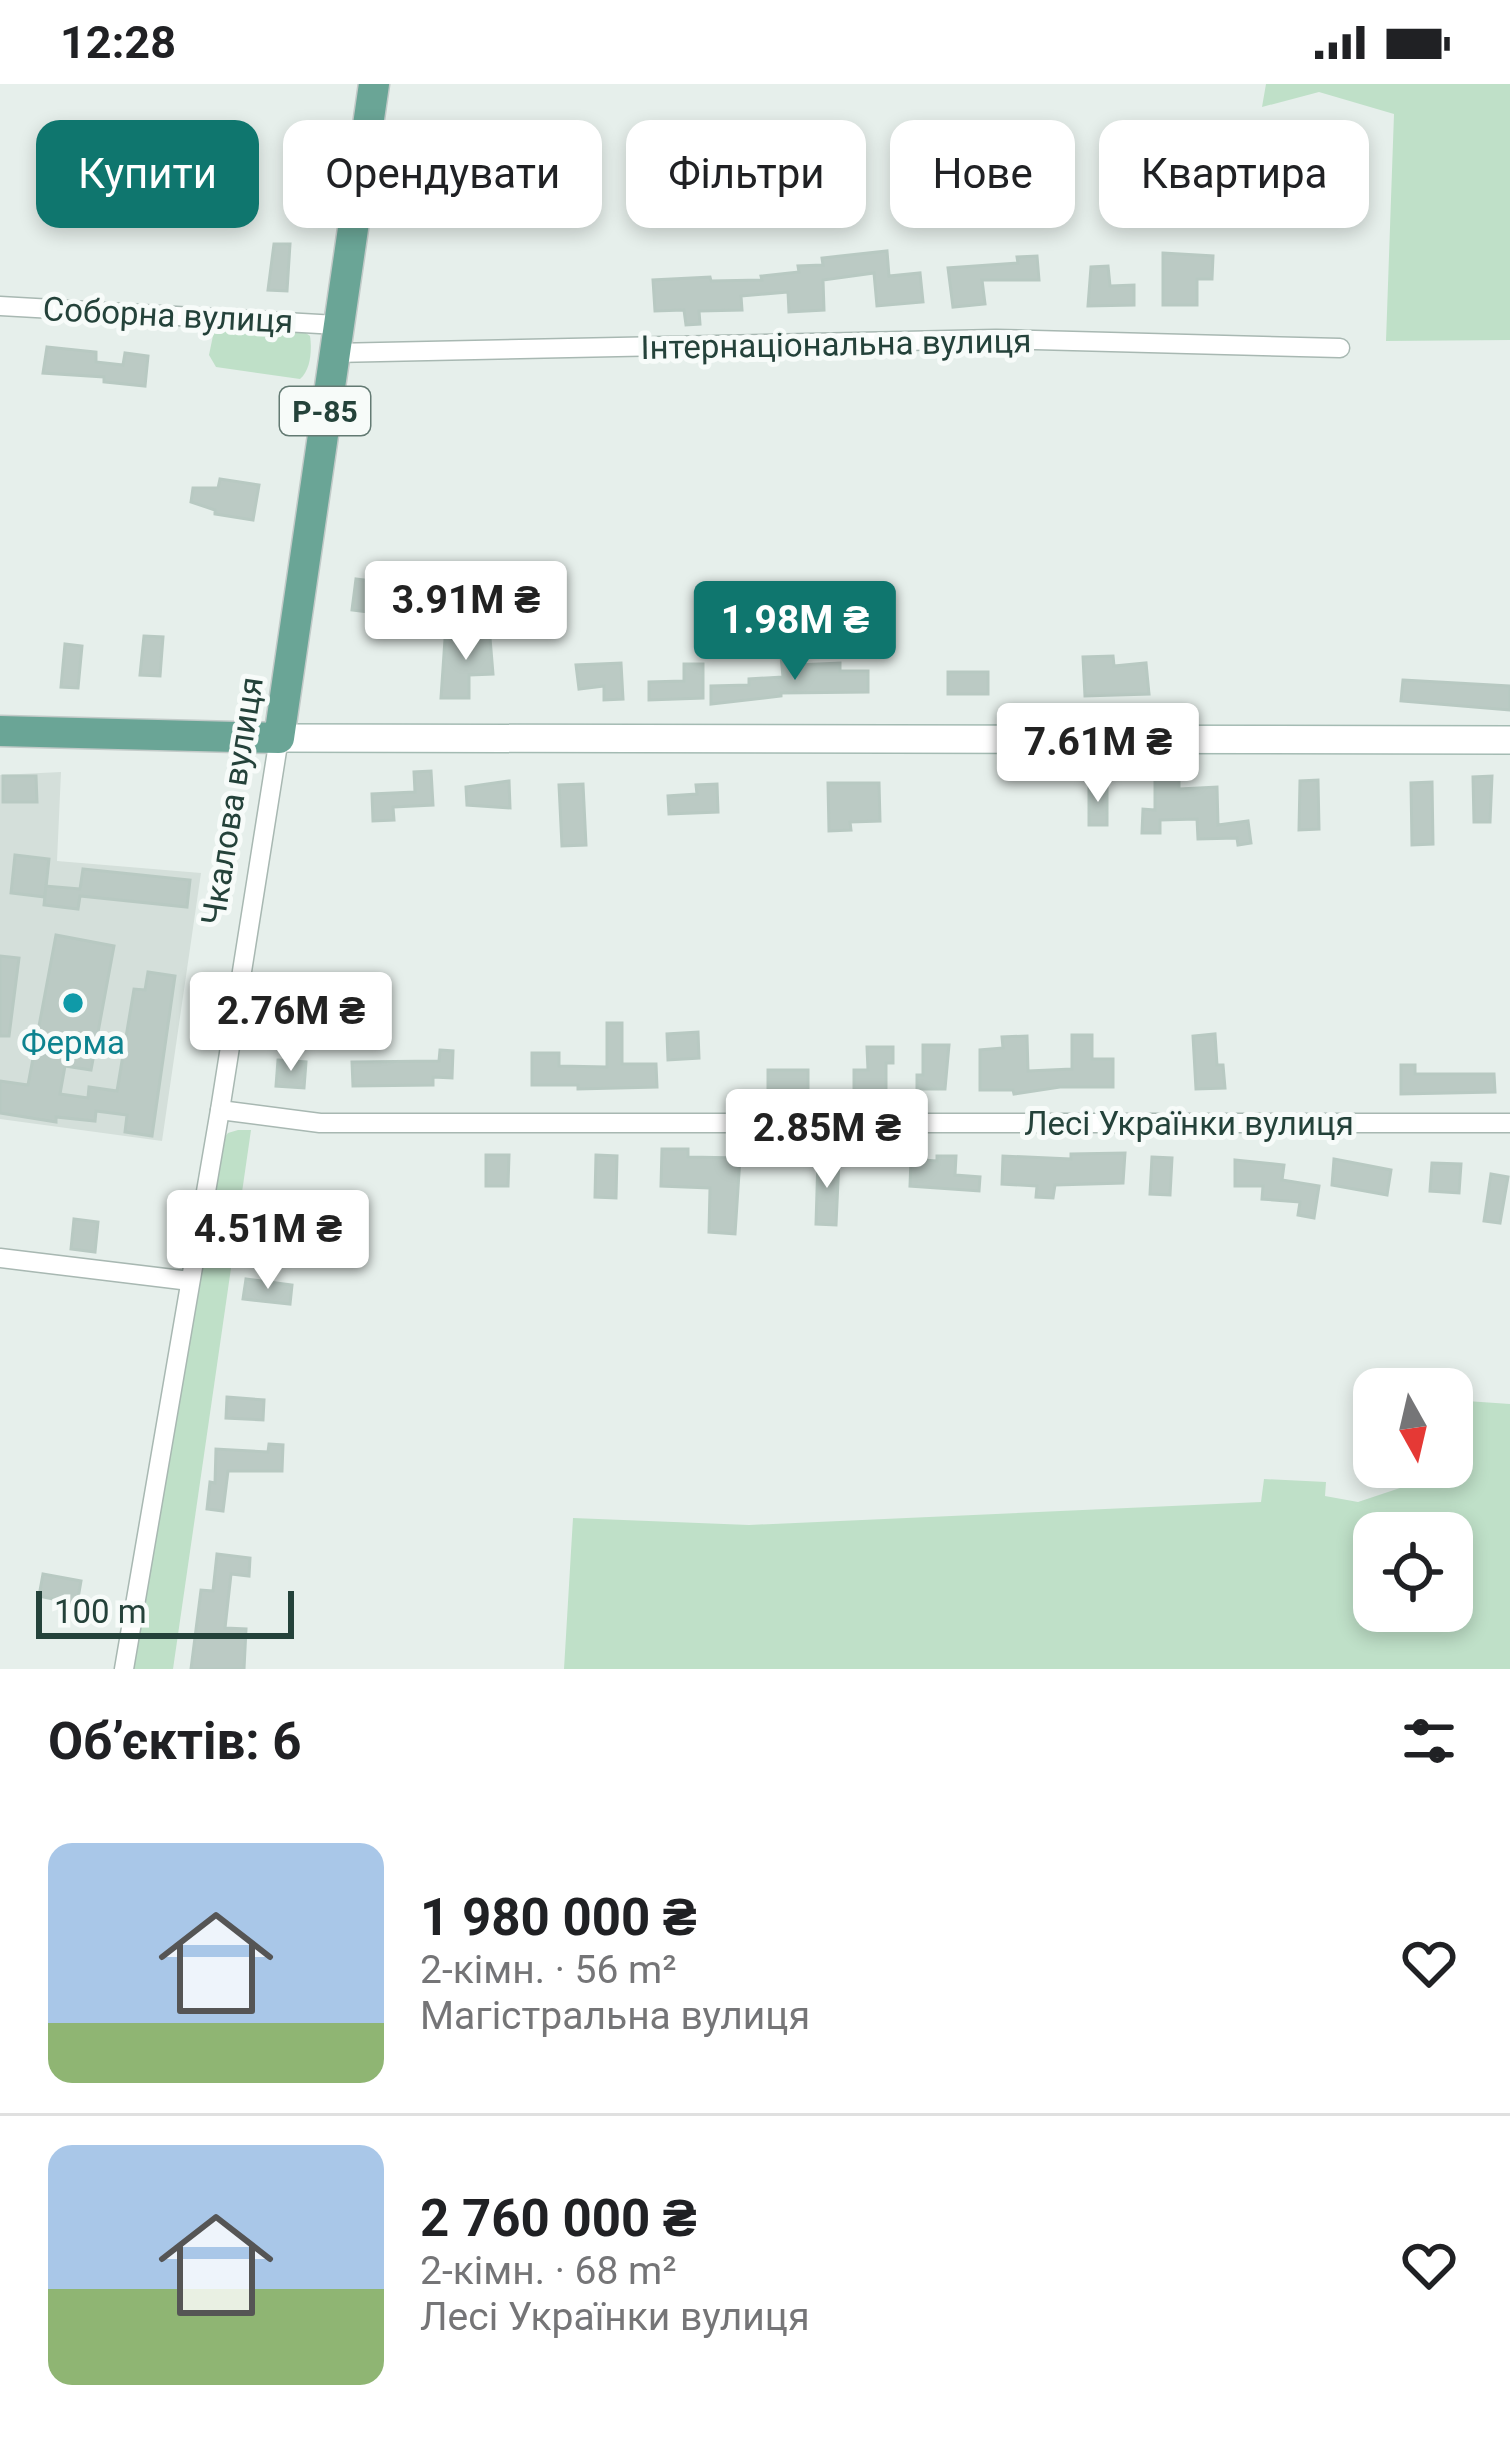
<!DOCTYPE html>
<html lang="uk">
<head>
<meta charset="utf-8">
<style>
	body { margin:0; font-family:Roboto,sans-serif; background:#f2f2f2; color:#202124; height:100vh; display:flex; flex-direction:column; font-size:45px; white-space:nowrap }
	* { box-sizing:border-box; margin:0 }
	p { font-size:39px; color:#757577 }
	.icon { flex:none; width:66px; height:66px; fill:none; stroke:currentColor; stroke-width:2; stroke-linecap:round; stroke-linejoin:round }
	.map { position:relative; height:1585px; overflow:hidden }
	.side { display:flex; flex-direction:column; background:#fff; flex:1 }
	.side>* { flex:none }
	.top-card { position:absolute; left:36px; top:36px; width:1440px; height:108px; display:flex; gap:24px }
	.needle { width:78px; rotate:172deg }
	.tools { position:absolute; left:1353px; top:1284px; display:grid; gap:24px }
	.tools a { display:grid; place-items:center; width:120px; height:120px; border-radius:24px; background:#fff; box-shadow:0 6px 18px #0003; font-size:60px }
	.scale { position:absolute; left:36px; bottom:30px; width:258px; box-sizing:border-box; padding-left:12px; border:6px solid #24423a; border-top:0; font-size:33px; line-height:42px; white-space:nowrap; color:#24423a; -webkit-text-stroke:9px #f7fbf9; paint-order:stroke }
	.price { position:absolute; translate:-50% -102px; padding:0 27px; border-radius:12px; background:#fff; color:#222; font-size:39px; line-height:78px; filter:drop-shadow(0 3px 6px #0008) }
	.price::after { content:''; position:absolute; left:50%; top:72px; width:36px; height:27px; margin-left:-18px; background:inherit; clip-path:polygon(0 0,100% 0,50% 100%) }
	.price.current { background:#0f766e; color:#fff }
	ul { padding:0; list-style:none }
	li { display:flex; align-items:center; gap:36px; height:300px; padding:0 48px }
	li+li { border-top:3px solid #e0e0e0 }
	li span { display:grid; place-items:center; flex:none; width:336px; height:240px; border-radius:24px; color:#555 }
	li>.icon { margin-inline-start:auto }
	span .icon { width:144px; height:144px; fill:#fffc; stroke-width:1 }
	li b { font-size:51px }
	h2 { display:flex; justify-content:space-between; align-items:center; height:144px; padding:0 48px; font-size:51px }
	.tag { padding:0 42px; border-radius:24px; background:#fff; box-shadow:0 6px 18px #0003; font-size:42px; line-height:108px }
	.tag.current { background:#0f766e; color:#fff }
	.status { display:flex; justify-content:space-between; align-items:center; height:84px; padding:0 60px; background:#fff; direction:ltr }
	.status svg { height:33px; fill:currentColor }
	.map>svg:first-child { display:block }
	.built { fill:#d4dfda }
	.green { fill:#bfe0c8; fill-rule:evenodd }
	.building { fill:#bbcac4; stroke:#b8c9c2; stroke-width:3 }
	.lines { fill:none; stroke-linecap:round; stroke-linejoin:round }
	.minor-casing { stroke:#a8b8b2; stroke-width:21 }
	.secondary-casing { stroke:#a4bbb3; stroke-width:30 }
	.primary-casing { stroke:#c2cac8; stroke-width:33 }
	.minor { stroke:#fff; stroke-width:18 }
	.secondary { stroke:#fff; stroke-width:27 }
	.primary { stroke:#6aa596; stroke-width:30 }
	.culture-dot { fill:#0f9aa8; stroke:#f7fbf9; stroke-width:4.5 }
	.labels { text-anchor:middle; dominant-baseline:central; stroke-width:10; stroke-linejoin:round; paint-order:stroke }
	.shield { fill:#f7fbf9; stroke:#637a73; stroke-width:3 }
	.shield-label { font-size:30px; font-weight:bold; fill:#24423a }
	.street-label { font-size:33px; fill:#24423a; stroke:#f7fbf9 }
	.culture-label { font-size:33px; fill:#0d838f; stroke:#f7fbf9 }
</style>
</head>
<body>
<div class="status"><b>12:28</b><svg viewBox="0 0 49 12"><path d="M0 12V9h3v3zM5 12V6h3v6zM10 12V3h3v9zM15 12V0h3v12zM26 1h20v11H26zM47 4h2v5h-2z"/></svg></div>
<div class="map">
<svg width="1510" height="1585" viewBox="0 0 1510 1585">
	<rect width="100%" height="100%" fill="#e6efeb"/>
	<!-- built -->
	<path class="built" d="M61,688L57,777L201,789L162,1057L0,1035V691Z"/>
	<!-- green -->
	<g class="green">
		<path d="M1266,0H1510V256L1386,257L1394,30L1319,8L1262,23Z"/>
		<path d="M215,242L303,247L310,252C312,265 311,286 300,295L216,283L209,271Z"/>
		<path d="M238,1046H251L173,1585H132L222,1057L228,1049Z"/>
		<path d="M1452,1316L1510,1320V1585H564L573,1434L749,1441L1261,1418L1264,1395L1326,1398L1325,1412L1358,1418L1439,1391L1440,1383H1452ZM1374,1449H1452V1527H1374Z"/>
	</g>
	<!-- building -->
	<g class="building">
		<path d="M274,160H290L287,207L268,206Z"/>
		<path d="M887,167L889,192L920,189L923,218L877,222L874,189L823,196L824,226L789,228L788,208L741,212L742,226L699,227L700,240L686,241L684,226L655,227L653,196L710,193L711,197L762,196L761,192L799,188L798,182L823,181L822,174Z"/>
		<path d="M1163,169L1213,172L1212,195H1197V221H1163Z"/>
		<path d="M1037,172L1039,196H982L985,220L953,223L948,184L1018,179L1017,173Z"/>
		<path d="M1108,182L1110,202L1134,201V221L1088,222L1091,183Z"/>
		<path d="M47,263L96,268V278L123,281L125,269L148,272L145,302L104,298V293L43,289Z"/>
		<path d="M220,395L259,401L253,436L215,430V426L191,418L193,404H218Z"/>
		<path d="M356,495L389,499L385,530L352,526Z"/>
		<path d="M489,542L493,590L469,591V614H441L445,555L475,557L474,544Z"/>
		<path d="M144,552L163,553L160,592L140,591Z"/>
		<path d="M65,560L82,562L78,604L61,603Z"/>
		<path d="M794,571L795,581L840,579V587H868V608L781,609V612L711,620V602L749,601V595L783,593L781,572Z"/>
		<path d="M1113,572L1114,582L1146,579L1149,610L1085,612L1083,573Z"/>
		<path d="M621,579L623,615L604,616V602L579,605L576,581Z"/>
		<path d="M684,580H703V614L649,616V598L684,597Z"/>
		<rect x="948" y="588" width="40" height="22"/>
		<path d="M1403,596L1510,602V626L1401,617Z"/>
		<path d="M431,687L433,721L393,723L394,736L373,737L372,710L415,708L414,688Z"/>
		<path d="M1155,690H1179V705L1217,703L1218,741L1248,737L1251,759L1238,761L1237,754L1198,755L1197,735L1160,736V749H1142L1143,725L1155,726Z"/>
		<path d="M3,692H36L37,718H3Z"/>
		<path d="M1492,692L1490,738H1474L1473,693Z"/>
		<path d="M1318,696L1319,745L1299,746L1300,697Z"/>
		<path d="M509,697L510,724L467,721L466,703Z"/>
		<path d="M1432,698L1433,760L1412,761L1411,699Z"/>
		<path d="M828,699H879L880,737L850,738L851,746L829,747Z"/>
		<path d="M583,700L586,761L562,762L559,701Z"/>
		<path d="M717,700L718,728L669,730L668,712L697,710L696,701Z"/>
		<rect x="1089" y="701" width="18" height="40"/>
		<path d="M15,771L49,775L45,813L11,809Z"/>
		<path d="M83,785L190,796L187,823L80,812L78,825L44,821L46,802L80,805Z"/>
		<path d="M56,851L114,862L91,986L65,982L60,1010L88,1014L89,1003L117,1007L134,905L145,906L148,888L175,892L152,1052L125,1048L127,1031L96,1027L95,1037L56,1033V1038L0,1029V997L28,1001Z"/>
		<path d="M0,872L19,874L9,952H0Z"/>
		<path d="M281,911L317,913L316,933L280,931Z"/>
		<path d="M607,939H622V980H656L657,1003L578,1005V1001H532V969H559V982L607,983Z"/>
		<path d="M698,948L699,974L668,976L667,950Z"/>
		<path d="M1215,950L1217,981H1223L1225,1004L1196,1005L1193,952Z"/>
		<path d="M1072,951H1092V975H1113V1003H1060L1014,1010L1013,1006H980V966L1003,964L1002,953L1027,952L1028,987L1072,985Z"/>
		<path d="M923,961H949L945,1005H917V991H923Z"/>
		<path d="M867,963H893V979H886V1009H854V986H868Z"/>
		<path d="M440,966L453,967L452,994L433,993V1001L353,1002L352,978L439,977Z"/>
		<path d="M278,976L306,978L304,1004L276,1002Z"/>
		<path d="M1401,981H1415V990H1494L1495,1008L1401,1010Z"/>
		<rect x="768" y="986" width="40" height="20"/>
		<path d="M662,1065H688V1073L740,1074L735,1150L709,1148L710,1104L661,1102Z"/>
		<path d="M1125,1069L1123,1099L1055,1101L1053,1114L1036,1113L1037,1102L1002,1100L1003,1072L1071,1075V1070Z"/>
		<path d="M486,1071H509L508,1102H486Z"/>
		<path d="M596,1071L617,1072L616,1114L595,1113Z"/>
		<path d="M937,1072H956L955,1091L980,1093L979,1107L910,1102L911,1075L937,1077Z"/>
		<path d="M1152,1073L1172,1074L1170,1111L1150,1110Z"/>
		<path d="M818,1075H839L836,1141L816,1140Z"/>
		<path d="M1334,1075L1391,1086L1387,1111L1332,1101Z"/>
		<path d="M1235,1076L1284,1081L1282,1096L1319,1102L1314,1134L1298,1131L1300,1118L1262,1115L1263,1102H1235Z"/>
		<path d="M1432,1079L1461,1080L1459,1109L1430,1107Z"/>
		<path d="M1491,1090L1508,1093L1500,1139L1484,1137Z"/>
		<path d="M74,1135L98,1138L95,1168L71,1165Z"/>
		<path d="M246,1195L292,1201L290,1220L243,1215Z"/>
		<path d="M227,1313L264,1316L263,1336L226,1334Z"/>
		<path d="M269,1360L283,1361L282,1387H228L223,1427L207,1425L210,1398L215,1399L216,1365L268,1368Z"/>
		<path d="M217,1470L250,1474L249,1492L231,1490L225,1544L246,1545L244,1585H191L201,1506L213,1507Z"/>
		<path d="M43,1490L81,1497L77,1520L39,1512Z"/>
	</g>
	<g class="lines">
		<!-- minor casing -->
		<g class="minor-casing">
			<g id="minor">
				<path d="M0,222L337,241"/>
				<path d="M333,269L996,255L1340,264"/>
				<path d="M220,1026L320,1039H1510"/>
				<path d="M0,1174L190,1197"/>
				<path d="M124,1585L220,1026L279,654"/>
			</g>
		</g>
		<!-- secondary casing -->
		<g class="secondary-casing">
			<path id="secondary" d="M279,654L1510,656"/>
		</g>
		<!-- primary casing -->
		<g class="primary-casing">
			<path id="primary" d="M0,647L279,654L374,0"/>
		</g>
		<!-- minor -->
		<use href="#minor" class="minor"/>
		<!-- secondary -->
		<use href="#secondary" class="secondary"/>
		<!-- primary -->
		<use href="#primary" class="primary"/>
	</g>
	<!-- markers -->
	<circle class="culture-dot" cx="73" cy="919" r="12"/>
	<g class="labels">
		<!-- shield labels -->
		<rect class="shield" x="280" y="303" width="90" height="48" rx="9"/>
		<g class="shield-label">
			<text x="325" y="327">Р-85</text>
		</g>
		<!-- street labels -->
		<g class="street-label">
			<text transform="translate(168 231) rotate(3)">Соборна вулиця</text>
			<text transform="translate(836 260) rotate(-1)">Інтернаціональна вулиця</text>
			<text transform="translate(232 717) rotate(-81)">Чкалова вулиця</text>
			<text x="1189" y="1039">Лесі Українки вулиця</text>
		</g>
		<!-- culture labels -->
		<g class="culture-label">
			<text x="73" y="958">Ферма</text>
		</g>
	</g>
</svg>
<div class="tools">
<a><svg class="needle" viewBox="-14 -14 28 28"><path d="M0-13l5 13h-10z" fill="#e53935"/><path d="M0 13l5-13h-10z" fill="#757577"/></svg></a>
<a><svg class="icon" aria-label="locate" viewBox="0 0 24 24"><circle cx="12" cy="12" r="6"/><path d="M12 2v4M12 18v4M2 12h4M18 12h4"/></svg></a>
</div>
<div class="scale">100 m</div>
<b class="price" style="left:466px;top:579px">3.91M ₴</b>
<b class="price current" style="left:795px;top:599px">1.98M ₴</b>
<b class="price" style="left:1098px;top:721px">7.61M ₴</b>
<b class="price" style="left:291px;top:990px">2.76M ₴</b>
<b class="price" style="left:827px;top:1107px">2.85M ₴</b>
<b class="price" style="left:268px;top:1208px">4.51M ₴</b>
<div class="top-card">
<a class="tag current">Купити</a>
<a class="tag">Орендувати</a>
<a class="tag">Фільтри</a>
<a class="tag">Нове</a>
<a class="tag">Квартира</a>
</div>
</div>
<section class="side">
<h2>Об’єктів: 6<svg class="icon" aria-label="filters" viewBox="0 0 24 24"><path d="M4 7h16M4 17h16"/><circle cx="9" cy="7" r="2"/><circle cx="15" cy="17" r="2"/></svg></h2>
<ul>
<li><span style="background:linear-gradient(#a9c7e8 75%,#8fb573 0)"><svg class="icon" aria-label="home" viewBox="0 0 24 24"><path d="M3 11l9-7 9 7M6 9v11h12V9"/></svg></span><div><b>1 980 000 ₴</b><p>2-кімн. · 56 m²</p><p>Магістральна вулиця</p></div><svg class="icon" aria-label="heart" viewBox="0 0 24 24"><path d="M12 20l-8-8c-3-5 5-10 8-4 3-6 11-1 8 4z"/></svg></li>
<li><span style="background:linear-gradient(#a9c7e8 60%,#8fb573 0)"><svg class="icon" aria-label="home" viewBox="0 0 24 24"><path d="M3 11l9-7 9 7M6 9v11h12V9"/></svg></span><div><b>2 760 000 ₴</b><p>2-кімн. · 68 m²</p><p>Лесі Українки вулиця</p></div><svg class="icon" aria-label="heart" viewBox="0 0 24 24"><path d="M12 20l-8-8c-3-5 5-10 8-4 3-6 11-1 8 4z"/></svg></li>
</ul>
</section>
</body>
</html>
